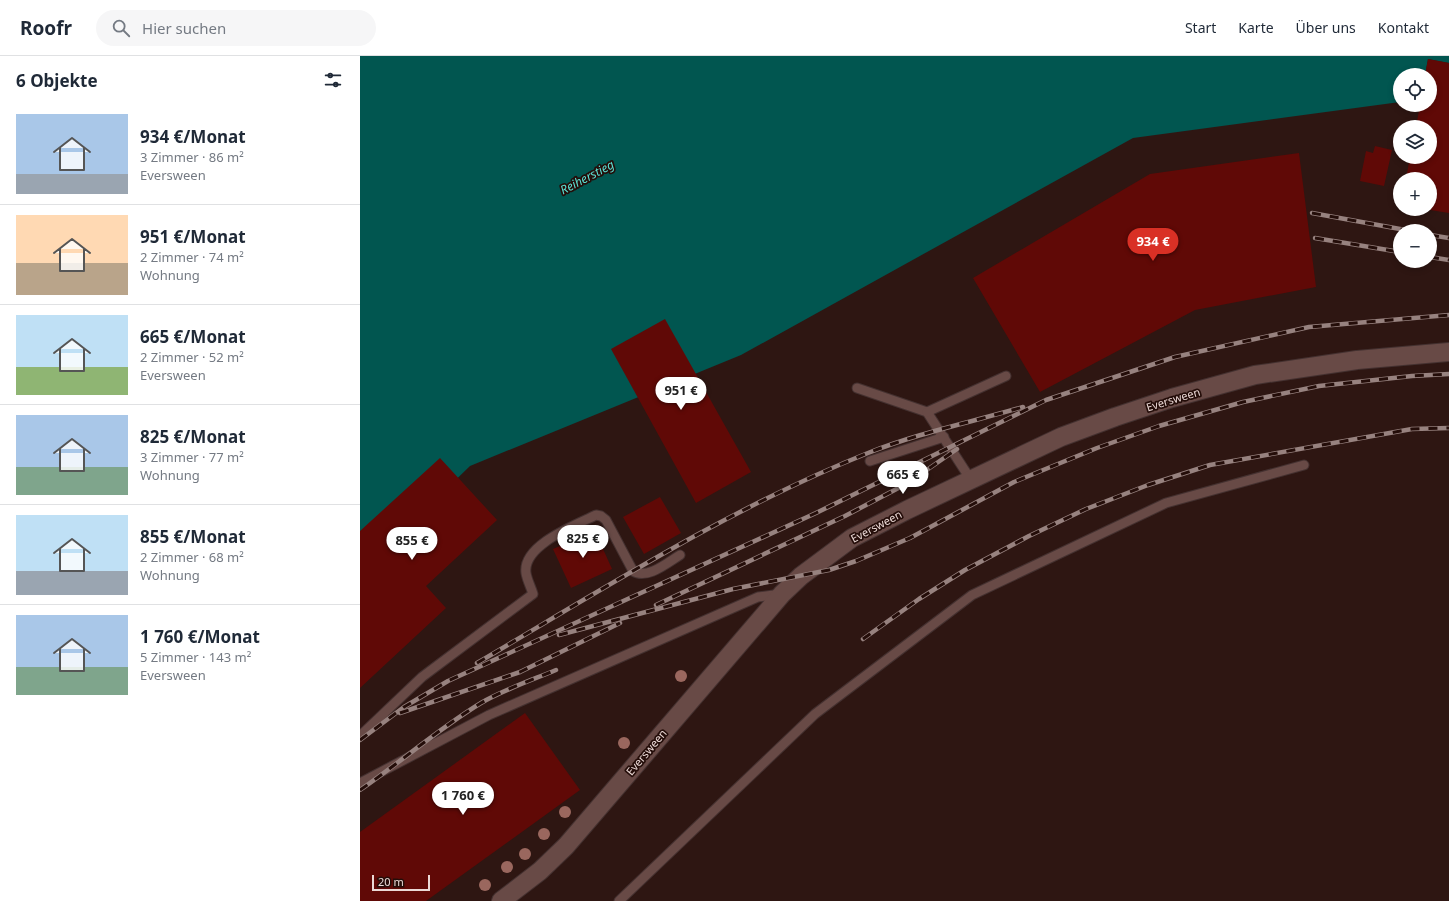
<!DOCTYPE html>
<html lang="de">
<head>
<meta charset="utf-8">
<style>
	body { margin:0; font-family:"Noto Sans",sans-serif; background:#f6f6f7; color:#1f2937; height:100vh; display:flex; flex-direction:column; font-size:15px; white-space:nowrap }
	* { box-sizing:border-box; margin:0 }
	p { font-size:13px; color:#747a83 }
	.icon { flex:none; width:22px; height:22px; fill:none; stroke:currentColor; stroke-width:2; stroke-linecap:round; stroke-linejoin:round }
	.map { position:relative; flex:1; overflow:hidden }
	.panel { display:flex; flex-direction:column; background:#fff; width:360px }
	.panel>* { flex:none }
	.tools { position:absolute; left:1033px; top:12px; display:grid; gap:8px }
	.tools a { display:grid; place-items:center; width:44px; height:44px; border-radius:50%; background:#fff; box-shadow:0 2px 6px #0003; font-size:20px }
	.scale { position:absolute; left:12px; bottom:10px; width:58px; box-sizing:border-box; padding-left:4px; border:2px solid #ebd9d6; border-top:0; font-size:11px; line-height:14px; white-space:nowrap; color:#ebd9d6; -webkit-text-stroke:3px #240d09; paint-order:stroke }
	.price { position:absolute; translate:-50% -34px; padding:0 9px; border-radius:14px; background:#fff; color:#222; font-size:13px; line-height:26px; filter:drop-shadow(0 1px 2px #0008) }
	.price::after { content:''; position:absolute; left:50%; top:24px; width:12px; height:9px; margin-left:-6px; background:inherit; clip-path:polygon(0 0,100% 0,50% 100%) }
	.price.on { background:#d93025; color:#fff }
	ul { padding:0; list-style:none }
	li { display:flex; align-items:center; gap:12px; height:100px; padding:0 16px }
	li+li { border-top:1px solid #e0e1e3 }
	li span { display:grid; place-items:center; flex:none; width:112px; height:80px; border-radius:0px; color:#555 }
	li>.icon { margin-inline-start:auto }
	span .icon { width:48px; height:48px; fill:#fffc; stroke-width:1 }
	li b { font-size:17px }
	h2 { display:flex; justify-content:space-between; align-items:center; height:48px; padding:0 16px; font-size:17px }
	header { display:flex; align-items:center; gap:24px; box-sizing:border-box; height:56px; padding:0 20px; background:#fff; border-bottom:1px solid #e0e1e3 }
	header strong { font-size:19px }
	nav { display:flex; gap:22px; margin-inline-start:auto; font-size:14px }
	.search { width:280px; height:36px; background:#f6f6f7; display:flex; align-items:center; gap:10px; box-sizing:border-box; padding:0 14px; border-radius:22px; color:#747a83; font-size:15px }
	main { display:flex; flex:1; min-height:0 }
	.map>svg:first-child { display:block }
	.water { fill:#015650 }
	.building { fill:#600906 }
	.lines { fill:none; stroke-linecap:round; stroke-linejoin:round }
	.service-casing { stroke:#443130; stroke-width:11 }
	.minor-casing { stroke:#443130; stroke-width:20 }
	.service { stroke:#684a46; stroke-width:9 }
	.minor { stroke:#684a46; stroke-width:18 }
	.rail-casing { stroke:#97827f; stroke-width:4.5 }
	.rail { stroke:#240d09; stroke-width:3; stroke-dasharray:9; stroke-linecap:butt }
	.tree { fill:#9a675e }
	.labels { text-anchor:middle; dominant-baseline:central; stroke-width:3.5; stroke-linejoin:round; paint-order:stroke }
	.street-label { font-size:11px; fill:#ebd9d6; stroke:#240d09 }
	.water-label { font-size:12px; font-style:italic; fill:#5ce3d6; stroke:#240d09 }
</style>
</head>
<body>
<header>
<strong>Roofr</strong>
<div class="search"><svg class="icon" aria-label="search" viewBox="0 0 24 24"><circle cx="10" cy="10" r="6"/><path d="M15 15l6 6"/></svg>Hier suchen</div>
<nav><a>Start</a><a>Karte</a><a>Über uns</a><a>Kontakt</a></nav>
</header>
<main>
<section class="panel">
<h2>6 Objekte<svg class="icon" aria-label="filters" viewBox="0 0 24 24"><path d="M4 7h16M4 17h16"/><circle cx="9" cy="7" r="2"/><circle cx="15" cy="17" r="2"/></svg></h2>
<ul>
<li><span style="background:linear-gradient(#a9c7e8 75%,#9aa5b1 0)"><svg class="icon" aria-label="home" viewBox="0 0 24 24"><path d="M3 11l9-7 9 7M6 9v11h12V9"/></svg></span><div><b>934 €/Monat</b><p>3 Zimmer · 86 m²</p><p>Eversween</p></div></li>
<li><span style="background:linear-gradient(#ffd9b3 60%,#b9a48a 0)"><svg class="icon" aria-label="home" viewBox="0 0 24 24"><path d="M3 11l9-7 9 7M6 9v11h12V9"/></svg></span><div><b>951 €/Monat</b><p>2 Zimmer · 74 m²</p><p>Wohnung</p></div></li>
<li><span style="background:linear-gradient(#bfe0f5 65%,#8fb573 0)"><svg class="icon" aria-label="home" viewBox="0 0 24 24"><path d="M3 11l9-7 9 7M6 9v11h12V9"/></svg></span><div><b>665 €/Monat</b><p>2 Zimmer · 52 m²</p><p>Eversween</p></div></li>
<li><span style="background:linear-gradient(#a9c7e8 65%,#7fa58c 0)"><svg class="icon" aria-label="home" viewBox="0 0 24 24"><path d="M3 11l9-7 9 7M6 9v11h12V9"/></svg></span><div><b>825 €/Monat</b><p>3 Zimmer · 77 m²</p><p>Wohnung</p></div></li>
<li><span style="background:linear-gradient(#bfe0f5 70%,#9aa5b1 0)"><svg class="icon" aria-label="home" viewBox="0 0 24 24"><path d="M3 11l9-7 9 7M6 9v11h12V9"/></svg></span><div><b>855 €/Monat</b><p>2 Zimmer · 68 m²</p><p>Wohnung</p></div></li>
<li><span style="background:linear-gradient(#a9c7e8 65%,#7fa58c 0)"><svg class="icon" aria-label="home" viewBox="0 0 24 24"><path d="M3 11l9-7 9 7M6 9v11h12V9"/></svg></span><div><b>1 760 €/Monat</b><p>5 Zimmer · 143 m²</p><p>Eversween</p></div></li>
</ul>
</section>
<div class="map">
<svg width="1089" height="845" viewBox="0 0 1089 845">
	<rect width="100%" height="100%" fill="#2e1612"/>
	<!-- water -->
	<path class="water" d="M0,0H1089V7L1068,3L1065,19H1040V46L773,82L381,299L110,410L0,517Z"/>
	<!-- building -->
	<g class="building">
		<path d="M1068,3L1089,7V157L1070,154V123H1046L1050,101H1070V71H1056L1060,49H1070V19H1065Z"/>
		<path d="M1015,90L1032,94L1024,130L1000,125L1006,95L1013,97Z"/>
		<path d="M939,97L956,231L835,254L680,336L613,222L790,118Z"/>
		<path d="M305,263L391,416L336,447L251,293Z"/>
		<path d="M80,402L137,464L66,530L86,552L0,632V475Z"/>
		<path d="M300,441L321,477L284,498L263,461Z"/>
		<path d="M235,475L252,513L211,532L193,493Z"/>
		<path d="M165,657L220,734L66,845H0V776Z"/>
	</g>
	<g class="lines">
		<!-- service casing -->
		<g class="service-casing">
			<g id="service">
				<path d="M497,332L567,356L611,424"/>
				<path d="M567,356L646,320"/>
				<path d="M510,405L584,381"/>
				<path d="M0,680L62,621L173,538C171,531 167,524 166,517C162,489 216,469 236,459L241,460L246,464L273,515C287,524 307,507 320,499"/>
				<path d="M0,727L129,659L398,541L421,538"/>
				<path d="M259,845L455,658L612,539L806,447L944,409"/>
			</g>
		</g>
		<!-- minor casing -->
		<g class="minor-casing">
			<path id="minor" d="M141,845L180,815L206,790L422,538L441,520L492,482L547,454L701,381L755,361L812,342L895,319L997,304L1089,296"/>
		</g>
		<!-- service -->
		<use href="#service" class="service"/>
		<!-- minor -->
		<use href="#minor" class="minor"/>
		<!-- rail casing -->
		<g class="rail-casing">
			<g id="rail">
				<path d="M952,157L1051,175"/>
				<path d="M1070,179L1089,182"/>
				<path d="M955,182L1040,196"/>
				<path d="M1070,201L1089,204"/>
				<path d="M296,549L485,460L548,427L597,393"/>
				<path d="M199,579L373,533L469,514L496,505L550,482L654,426L737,392L799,370L883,346L959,330L1052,320L1089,318"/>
				<path d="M503,583L559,543L605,514L669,480L726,453L788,429L850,409L1052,373L1089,372"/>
				<path d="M117,607C245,532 370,452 508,397C558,377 612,366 663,351"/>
				<path d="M40,657L160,616L260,567"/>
				<path d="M0,684L44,651L88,625L456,457L686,344L815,301L949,271L1089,259"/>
				<path d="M0,734C41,706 78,673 121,647C143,634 172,624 196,614"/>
			</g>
		</g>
		<!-- rail -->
		<use href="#rail" class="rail"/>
	</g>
	<!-- trees -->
	<g class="tree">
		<circle cx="321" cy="620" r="6"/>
		<circle cx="264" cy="687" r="6"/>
		<circle cx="205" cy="756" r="6"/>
		<circle cx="184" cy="778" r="6"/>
		<circle cx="165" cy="798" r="6"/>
		<circle cx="147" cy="811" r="6"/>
		<circle cx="125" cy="829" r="6"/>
	</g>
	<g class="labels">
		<!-- street labels -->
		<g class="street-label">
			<text transform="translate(813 343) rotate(-17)">Eversween</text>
			<text transform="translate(516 470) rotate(-28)">Eversween</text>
			<text transform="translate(286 696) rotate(-50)">Eversween</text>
		</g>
		<!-- water labels -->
		<g class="water-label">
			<text transform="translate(227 121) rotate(-28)">Reiherstieg</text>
		</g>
	</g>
</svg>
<div class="tools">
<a><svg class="icon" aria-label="locate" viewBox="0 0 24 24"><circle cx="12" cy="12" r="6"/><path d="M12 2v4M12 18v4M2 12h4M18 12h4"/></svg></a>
<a><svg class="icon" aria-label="layers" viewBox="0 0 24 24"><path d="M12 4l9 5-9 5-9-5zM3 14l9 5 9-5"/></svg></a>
<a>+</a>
<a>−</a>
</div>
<div class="scale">20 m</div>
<b class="price on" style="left:793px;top:206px">934 €</b>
<b class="price" style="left:321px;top:355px">951 €</b>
<b class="price" style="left:543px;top:439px">665 €</b>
<b class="price" style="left:223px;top:503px">825 €</b>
<b class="price" style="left:52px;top:505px">855 €</b>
<b class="price" style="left:103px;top:760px">1 760 €</b>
</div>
</main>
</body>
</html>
